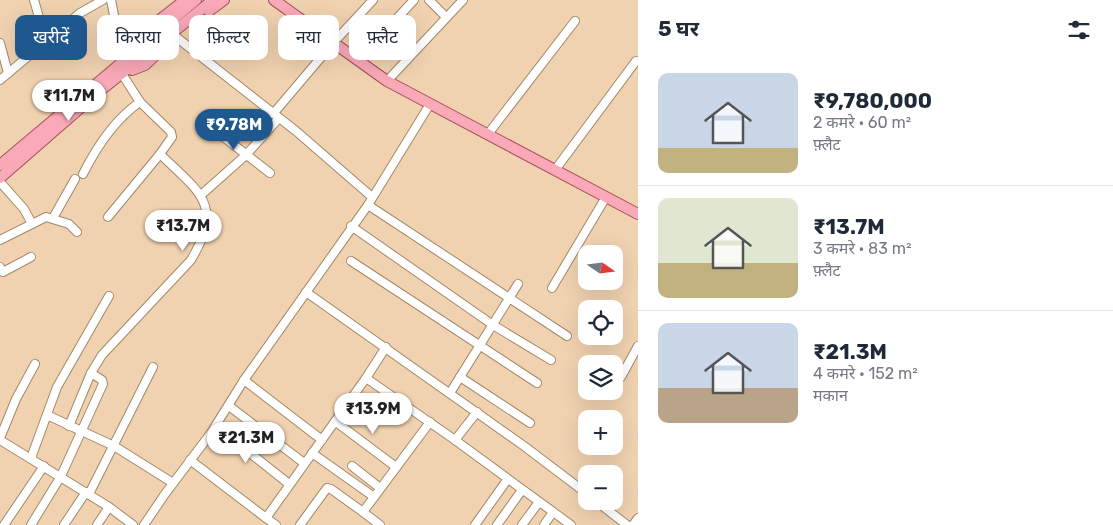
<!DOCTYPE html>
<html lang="hi">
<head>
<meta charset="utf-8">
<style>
	body { margin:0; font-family:Rubik,"Noto Sans Devanagari",sans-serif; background:#f2f2f3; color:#1f2937; height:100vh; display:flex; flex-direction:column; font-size:19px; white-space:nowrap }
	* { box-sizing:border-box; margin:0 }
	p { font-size:16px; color:#747a83 }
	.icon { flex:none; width:28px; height:28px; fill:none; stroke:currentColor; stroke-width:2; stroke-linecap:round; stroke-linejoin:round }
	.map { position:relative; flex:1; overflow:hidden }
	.drawer { display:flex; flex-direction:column; background:#fff; width:475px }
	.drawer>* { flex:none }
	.hud { position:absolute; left:15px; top:15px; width:475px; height:45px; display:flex; gap:10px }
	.needle { width:32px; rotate:104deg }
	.fabs { position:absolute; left:578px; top:245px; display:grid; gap:10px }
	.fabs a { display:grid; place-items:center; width:45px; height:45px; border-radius:10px; background:#fff; box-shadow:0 5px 20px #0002; font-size:25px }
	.price { position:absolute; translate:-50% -42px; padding:0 11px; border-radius:18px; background:#fff; color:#222; font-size:16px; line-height:32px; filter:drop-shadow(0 1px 2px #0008) }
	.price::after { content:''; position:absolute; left:50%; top:30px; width:15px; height:11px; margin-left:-8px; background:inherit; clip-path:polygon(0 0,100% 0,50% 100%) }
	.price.on { background:#1e588f; color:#fff }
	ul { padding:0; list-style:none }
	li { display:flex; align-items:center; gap:15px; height:125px; padding:0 20px }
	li+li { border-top:1px solid #e0e1e3 }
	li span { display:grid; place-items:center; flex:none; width:140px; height:100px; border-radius:10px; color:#555 }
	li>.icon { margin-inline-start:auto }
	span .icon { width:60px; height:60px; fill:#fffc; stroke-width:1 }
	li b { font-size:21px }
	h2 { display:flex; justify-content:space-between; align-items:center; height:60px; padding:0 20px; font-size:21px }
	.chip { padding:0 18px; border-radius:10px; background:#fff; box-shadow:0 5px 20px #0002; font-size:18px; line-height:45px }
	.chip.on { background:#1e588f; color:#fff }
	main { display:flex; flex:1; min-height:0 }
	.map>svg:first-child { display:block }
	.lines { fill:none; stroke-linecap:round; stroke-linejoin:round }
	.minor-casing { stroke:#a38767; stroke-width:10 }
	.major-casing { stroke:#a94e5a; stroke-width:12 }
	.minor { stroke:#fff; stroke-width:8 }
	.major { stroke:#f9a9b8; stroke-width:10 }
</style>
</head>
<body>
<main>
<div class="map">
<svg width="638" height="525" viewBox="0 0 638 525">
	<rect width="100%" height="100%" fill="#f0d2b0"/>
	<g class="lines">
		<!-- minor casing -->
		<g class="minor-casing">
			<g id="minor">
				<path d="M34,0L46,42"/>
				<path d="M111,0L121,50"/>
				<path d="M429,0L446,17"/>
				<path d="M176,37L296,131L372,197"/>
				<path d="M0,43L8,73"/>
				<path d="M358,60L414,0"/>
				<path d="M0,80L80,13L103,0"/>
				<path d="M387,81L463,0"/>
				<path d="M273,114L334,42L373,0"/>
				<path d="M488,134L575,21"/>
				<path d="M221,135L270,173"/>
				<path d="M555,170L636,61"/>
				<path d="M83,174C97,146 114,120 140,102"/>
				<path d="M0,182L24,209L32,224"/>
				<path d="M201,195L246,155L279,118"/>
				<path d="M368,205L567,336"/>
				<path d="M108,217L160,154"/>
				<path d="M53,218L75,179"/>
				<path d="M351,226L493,325L551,360"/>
				<path d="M0,240L46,217L69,224L77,232"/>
				<path d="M351,261L537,383"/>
				<path d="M0,267L3,272L31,257"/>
				<path d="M552,288L606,197"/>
				<path d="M306,292L524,446L586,493"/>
				<path d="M460,377L530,423"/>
				<path d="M621,377L638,346"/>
				<path d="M366,378L455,440L477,412"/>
				<path d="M244,380L322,440"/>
				<path d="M450,393L518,284"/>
				<path d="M229,406L304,463"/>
				<path d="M47,415L114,446L173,483"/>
				<path d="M336,422L396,467"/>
				<path d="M69,426L91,373L102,355L191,260C224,204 200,193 160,154L172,137L171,132L140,102L122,74"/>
				<path d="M216,426L289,484"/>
				<path d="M0,438L16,399L35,364"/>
				<path d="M0,440L109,507L133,525"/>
				<path d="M455,440L571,525"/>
				<path d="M312,453L374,497"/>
				<path d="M31,458L57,387L109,296"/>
				<path d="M190,460L266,518L366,378L386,347"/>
				<path d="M352,466L380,488"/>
				<path d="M89,494L153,367"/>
				<path d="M596,501L627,525"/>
				<path d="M363,512L380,525"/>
				<path d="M266,518L276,525"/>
				<path d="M4,525L44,466"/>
				<path d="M31,525L61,476L103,384L102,380L91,373"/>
				<path d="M64,525L86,492"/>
				<path d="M97,525L109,507"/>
				<path d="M144,525L165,494L211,433L244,380L368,205L430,104"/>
				<path d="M300,525L327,488L331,489L363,512L430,422"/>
				<path d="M475,525L507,480"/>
				<path d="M497,525L522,490"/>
				<path d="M522,525L539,502"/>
				<path d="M544,525L553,512"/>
				<path d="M633,525L638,518"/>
			</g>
		</g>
		<!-- major casing -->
		<g class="major-casing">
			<g id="major">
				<path d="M274,0L387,81L638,214"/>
				<path d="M209,11L224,0"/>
				<path d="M121,62V50L185,0"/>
				<path d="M132,70L145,65L163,48"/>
				<path d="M0,165L196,0"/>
				<path d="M0,178L101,90L213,0"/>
			</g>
		</g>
		<!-- minor -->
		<use href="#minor" class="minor"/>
		<!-- major -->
		<use href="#major" class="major"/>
	</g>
</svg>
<div class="fabs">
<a><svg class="needle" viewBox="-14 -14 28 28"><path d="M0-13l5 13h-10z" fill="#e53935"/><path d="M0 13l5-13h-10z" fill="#747a83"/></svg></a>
<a><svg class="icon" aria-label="locate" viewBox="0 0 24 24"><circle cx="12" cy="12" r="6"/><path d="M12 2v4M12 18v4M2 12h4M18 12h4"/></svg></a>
<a><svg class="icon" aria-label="layers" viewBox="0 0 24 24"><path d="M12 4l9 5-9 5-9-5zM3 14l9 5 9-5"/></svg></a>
<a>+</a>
<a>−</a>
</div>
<b class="price" style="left:69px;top:122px">₹11.7M</b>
<b class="price on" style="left:234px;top:151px">₹9.78M</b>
<b class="price" style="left:183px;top:252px">₹13.7M</b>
<b class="price" style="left:373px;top:435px">₹13.9M</b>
<b class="price" style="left:246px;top:464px">₹21.3M</b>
<div class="hud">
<a class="chip on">खरीदें</a>
<a class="chip">किराया</a>
<a class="chip">फ़िल्टर</a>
<a class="chip">नया</a>
<a class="chip">फ़्लैट</a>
</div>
</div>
<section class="drawer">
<h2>5 घर<svg class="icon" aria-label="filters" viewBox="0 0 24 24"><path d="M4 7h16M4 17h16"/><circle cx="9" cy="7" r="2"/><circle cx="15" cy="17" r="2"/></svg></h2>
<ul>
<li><span style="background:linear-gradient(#c9d6e8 75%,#c2b280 0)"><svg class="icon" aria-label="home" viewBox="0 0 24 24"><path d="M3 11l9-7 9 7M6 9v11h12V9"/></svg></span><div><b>₹9,780,000</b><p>2 कमरे · 60 m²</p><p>फ़्लैट</p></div></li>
<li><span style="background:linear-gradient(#dfe7d0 65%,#c2b280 0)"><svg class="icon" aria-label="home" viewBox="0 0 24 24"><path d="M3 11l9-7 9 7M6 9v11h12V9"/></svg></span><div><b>₹13.7M</b><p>3 कमरे · 83 m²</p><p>फ़्लैट</p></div></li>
<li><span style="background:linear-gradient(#c9d6e8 65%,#b9a48a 0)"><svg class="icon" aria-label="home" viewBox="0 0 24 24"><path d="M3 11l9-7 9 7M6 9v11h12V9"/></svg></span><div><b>₹21.3M</b><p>4 कमरे · 152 m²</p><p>मकान</p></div></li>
</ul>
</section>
</main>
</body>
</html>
